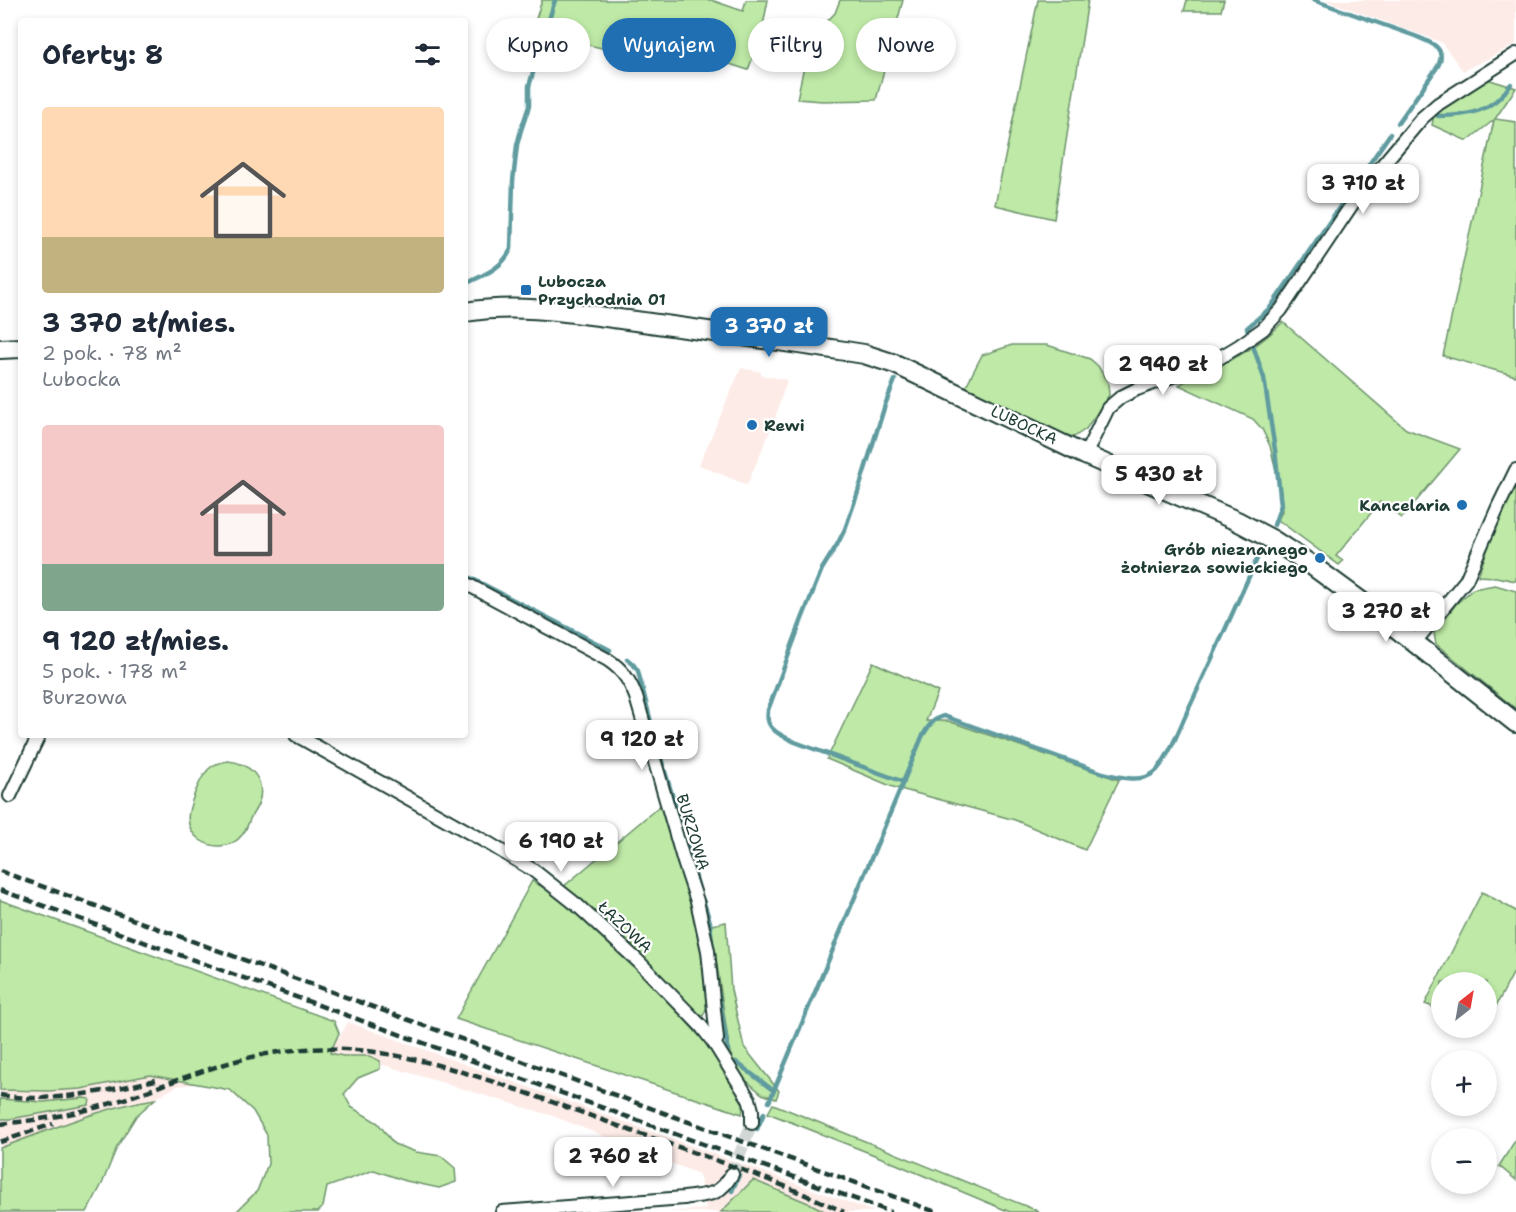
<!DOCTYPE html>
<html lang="pl">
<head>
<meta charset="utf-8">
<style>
	body { margin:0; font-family:"Shantell Sans",sans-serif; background:#f2f2f3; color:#1f2937; height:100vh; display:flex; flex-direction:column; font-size:22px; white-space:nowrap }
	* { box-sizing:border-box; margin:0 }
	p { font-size:20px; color:#747a83 }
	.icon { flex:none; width:33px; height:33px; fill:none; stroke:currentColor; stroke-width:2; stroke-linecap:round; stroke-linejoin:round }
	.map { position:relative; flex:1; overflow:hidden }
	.panel { position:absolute; left:18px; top:18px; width:450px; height:720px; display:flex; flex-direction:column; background:#fff; border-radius:6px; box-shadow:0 3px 9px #0003 }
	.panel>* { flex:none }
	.banner { position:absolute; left:486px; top:18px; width:570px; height:54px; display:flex; gap:12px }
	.needle { width:39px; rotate:31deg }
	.tools { position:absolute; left:1431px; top:972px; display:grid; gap:12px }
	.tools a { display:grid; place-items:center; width:66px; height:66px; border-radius:50%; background:#fff; box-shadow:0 3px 9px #0003; font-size:30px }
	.price { position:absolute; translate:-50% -51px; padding:0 14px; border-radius:12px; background:#fff; color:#222; font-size:20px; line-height:39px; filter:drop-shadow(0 2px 3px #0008) }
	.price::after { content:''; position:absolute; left:50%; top:36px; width:18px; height:14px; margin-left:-9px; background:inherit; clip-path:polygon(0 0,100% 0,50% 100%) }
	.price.active { background:#1f6fb2; color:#fff }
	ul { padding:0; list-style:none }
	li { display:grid; align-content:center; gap:12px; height:318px; padding:0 24px }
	li span { display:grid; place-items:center; height:186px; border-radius:6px; color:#555 }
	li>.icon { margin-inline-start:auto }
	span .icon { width:108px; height:108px; fill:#fffc; stroke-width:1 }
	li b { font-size:26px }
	h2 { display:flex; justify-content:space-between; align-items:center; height:72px; padding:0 24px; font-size:26px }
	.tag { padding:0 21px; border-radius:27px; background:#fff; box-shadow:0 3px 9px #0003; font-size:21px; line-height:54px }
	.tag.active { background:#1f6fb2; color:#fff }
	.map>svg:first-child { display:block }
	.built { fill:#fdebe7 }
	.green { fill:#bee9a6; stroke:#6e936d; stroke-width:1.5 }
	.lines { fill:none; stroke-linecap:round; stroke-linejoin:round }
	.stream { stroke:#5f9b9f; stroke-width:4.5 }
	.street-tunnel { stroke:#d2d8d6; stroke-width:12; stroke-dasharray:12 6; stroke-linecap:butt }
	.street-casing { stroke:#1f3d34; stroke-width:16 }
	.secondary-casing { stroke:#1f3d34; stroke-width:22 }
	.street { stroke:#fff; stroke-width:12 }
	.secondary { stroke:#fff; stroke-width:18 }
	.rail { stroke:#1f3d34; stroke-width:4.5; stroke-dasharray:9 4.5; stroke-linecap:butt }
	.poi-dot { fill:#1f6fb2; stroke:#fff; stroke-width:2 }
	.labels { text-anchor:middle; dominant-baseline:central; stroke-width:4.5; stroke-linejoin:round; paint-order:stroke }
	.poi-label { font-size:16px; font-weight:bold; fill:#1f3d34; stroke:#fff; text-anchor:start }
	.street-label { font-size:16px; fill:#1f3d34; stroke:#fff }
</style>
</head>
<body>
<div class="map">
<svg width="1516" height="1212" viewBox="0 0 1516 1212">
	<rect width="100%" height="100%" fill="#fff"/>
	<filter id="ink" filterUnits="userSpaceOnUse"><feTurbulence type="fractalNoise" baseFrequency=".0167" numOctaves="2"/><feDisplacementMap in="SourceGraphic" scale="12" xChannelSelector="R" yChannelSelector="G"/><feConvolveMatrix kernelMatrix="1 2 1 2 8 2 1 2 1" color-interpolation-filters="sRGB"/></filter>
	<g filter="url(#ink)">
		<!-- built -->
		<g class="built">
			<path d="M1325,0H1516V44L1463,71L1441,42Z"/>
			<path d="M741,368L761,372V375L787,380L773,424L747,485L699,465Z"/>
			<path d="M0,948L268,1032L339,1038L348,1022L875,1212H667L706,1209L699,1174L553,1116L384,1065L177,1086L138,1109L0,1212Z"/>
		</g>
		<!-- green -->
		<g class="green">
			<path d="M542,0H711L743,11L746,0H768L761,36L748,70L671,45L662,69L620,52L547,36L550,25L535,22Z"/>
			<path d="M840,0H903L876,100L822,101L797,99L804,66L809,50L810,39L835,13Z"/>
			<path d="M1038,0H1088L1054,219L995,205Z"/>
			<path d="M1187,0H1224L1221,11H1184Z"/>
			<path d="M1487,79L1516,88L1495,119L1516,122V376L1443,356L1494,120L1467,141L1432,125L1434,114Z"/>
			<path d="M1283,322L1406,429L1460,449L1402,518L1380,502L1336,556L1343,561L1339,565L1278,520L1282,511L1280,487L1270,446L1262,429L1253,419L1179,385C1198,373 1219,366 1238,356C1255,347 1270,335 1283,322Z"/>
			<path d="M1012,345H1047L1090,359L1098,366L1108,383L1109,395L1086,429L1074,437L1066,435L965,388L982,355Z"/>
			<path d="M1516,484V581L1496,577L1478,576L1502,508Z"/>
			<path d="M1495,585L1516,591V709L1436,644L1434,633L1456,604L1473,589Z"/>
			<path d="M873,662L938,692L926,721H948L1119,780L1085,850L1015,820L893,787L827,759Z"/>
			<path d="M228,761C250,763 266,779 259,802C257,808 253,813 250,819C248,824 246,831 242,835C232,848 213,849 200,840C181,826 189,808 196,790C200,782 203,773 211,767C216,763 222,762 228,761Z"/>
			<path d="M662,804L694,906L706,959L709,1002L703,1016L697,1015L642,957L590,909L563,887Z"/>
			<path d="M532,881L564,899L612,944L663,995L716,1055L745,1099L742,1114L456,1019Z"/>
			<path d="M1482,892L1516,911V968L1487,1023L1486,982H1442L1441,1010L1425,1004Z"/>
			<path d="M0,900L334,1021L339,1033L330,1053L343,1056H370L380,1061V1069L358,1078L344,1094L351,1107L378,1123L394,1144L416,1152L441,1156L455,1168L456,1182L439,1188L406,1181L374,1170L327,1187L323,1207L318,1212H236L257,1191L268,1164L267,1135L253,1111L230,1090L150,1075L81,1089L48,1091L0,1090Z"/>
			<path d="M726,922L731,990L744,1047L779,1091L776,1099L762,1094L740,1075L730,1053L711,925Z"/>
			<path d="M83,1098L90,1099L89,1105L10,1119H0V1099L43,1102Z"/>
			<path d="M155,1099L136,1116L117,1147L102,1184L87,1212H0V1148C50,1130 103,1107 155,1099Z"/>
			<path d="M773,1104L1033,1209L1039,1212H1010L877,1156L768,1113Z"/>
			<path d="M1516,1139V1180L1499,1166Z"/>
			<path d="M753,1180L813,1205L826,1212H721Z"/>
		</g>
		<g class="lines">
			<!-- stream -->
			<g class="stream">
				<path d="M1313,0L1415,36C1429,42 1448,47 1438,66L1398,123"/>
				<path d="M1438,116C1469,116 1492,112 1511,84"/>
				<path d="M465,284C483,275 502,269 511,249L513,181L517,145L521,130L529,106V86L555,0"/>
				<path d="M895,380L885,405L857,495L845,529L837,545L822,569L802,619L768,710C768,714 767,717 768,720C770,732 786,737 795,742L904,782"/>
				<path d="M1274,525L1281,505L1275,450L1264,378L1247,328L1270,308L1390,134"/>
				<path d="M465,575L610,650"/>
				<path d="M627,659L633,664L638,671L656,742L680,821"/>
				<path d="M687,846L700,892"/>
				<path d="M703,900L710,922L712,944"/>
				<path d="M718,991L728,1050"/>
				<path d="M736,1062L774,1091"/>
				<path d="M769,1102L922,737C928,727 932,719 944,716L1103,773C1118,777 1143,784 1156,771C1169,757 1180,727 1188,710C1213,657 1237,603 1261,550"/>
				<path d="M757,1129L764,1113"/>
				<path d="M732,1191L739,1175"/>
			</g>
			<!-- street-tunnel -->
			<path class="street-tunnel" d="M732,1174L752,1123"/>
			<!-- street casing -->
			<g class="street-casing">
				<g id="street">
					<path d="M1085,455L1108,408L1121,397L1137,389L1214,361L1239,346L1263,329L1281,310L1363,188L1422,118L1438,104L1516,54"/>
					<path d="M465,583L608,660C623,670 630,681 636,697L684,862L697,901L708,951L717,1039L714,1043"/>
					<path d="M1415,642L1466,580L1499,505L1516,470"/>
					<path d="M296,735L488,843L533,870L577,905L639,962L701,1026L714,1043L749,1099L752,1110V1123"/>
					<path d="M10,796L39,735"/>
					<path d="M502,1212L684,1198C708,1194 719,1197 732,1174"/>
				</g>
			</g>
			<!-- secondary casing -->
			<g class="secondary-casing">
				<g id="secondary">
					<path d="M465,312C520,303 574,313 628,320C701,330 773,340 845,351L864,354L895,364L1085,455L1237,521L1273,540L1310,564L1377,613L1516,723"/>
					<path d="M0,349L21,348"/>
				</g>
			</g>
			<!-- street -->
			<use href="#street" class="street"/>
			<!-- secondary -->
			<use href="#secondary" class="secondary"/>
			<!-- rail -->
			<g class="rail">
				<path d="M0,871L936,1212"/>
				<path d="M0,890L891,1212"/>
				<path d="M0,1095C49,1104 112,1090 160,1079"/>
				<path d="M0,1124C39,1120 78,1114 115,1102C170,1084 222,1060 279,1052C362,1039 441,1064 518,1090C555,1103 592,1116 629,1130C701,1155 774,1179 844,1212"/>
				<path d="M0,1142L53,1124"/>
			</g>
		</g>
	</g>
	<!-- markers -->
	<g class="poi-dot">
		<rect x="520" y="284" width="12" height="12" rx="3"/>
		<circle cx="752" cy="425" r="6"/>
		<circle cx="1462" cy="505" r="6"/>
		<circle cx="1320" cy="558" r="6"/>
	</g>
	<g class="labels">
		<!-- poi labels -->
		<g class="poi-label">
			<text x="538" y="281">Lubocza<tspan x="538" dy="18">Przychodnia 01</tspan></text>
			<text x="764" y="425">Rewi</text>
			<text x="1450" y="505" text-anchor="end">Kancelaria</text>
			<text x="1308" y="549" text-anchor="end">Grób nieznanego<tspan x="1308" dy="18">żołnierza sowieckiego</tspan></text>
		</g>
		<!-- street labels -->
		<g class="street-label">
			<text transform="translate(1024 425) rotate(25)">LUBOCKA</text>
			<text transform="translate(693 832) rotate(73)">BURZOWA</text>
			<text transform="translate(625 927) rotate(43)">ŁAZOWA</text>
		</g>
	</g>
</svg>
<div class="tools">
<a><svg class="needle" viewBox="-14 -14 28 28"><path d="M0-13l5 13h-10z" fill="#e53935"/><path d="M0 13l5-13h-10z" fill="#747a83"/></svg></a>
<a>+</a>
<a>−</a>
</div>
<b class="price" style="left:1363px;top:215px">3 710 zł</b>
<b class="price active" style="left:769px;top:358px">3 370 zł</b>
<b class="price" style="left:1163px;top:396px">2 940 zł</b>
<b class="price" style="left:1159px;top:506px">5 430 zł</b>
<b class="price" style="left:1386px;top:643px">3 270 zł</b>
<b class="price" style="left:642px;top:771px">9 120 zł</b>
<b class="price" style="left:561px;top:873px">6 190 zł</b>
<b class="price" style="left:613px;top:1188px">2 760 zł</b>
<div class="banner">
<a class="tag">Kupno</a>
<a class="tag active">Wynajem</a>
<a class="tag">Filtry</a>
<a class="tag">Nowe</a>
</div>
<section class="panel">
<h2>Oferty: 8<svg class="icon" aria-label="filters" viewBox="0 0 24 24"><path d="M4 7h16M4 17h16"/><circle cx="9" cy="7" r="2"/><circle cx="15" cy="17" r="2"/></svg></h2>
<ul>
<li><span style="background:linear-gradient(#ffd9b3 70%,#c2b280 0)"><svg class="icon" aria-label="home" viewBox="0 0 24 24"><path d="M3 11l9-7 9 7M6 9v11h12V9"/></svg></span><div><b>3 370 zł/mies.</b><p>2 pok. · 78 m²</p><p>Lubocka</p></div></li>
<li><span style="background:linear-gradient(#f6c9c9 75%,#7fa58c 0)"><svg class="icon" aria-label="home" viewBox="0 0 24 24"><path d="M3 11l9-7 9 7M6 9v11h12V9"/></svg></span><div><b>9 120 zł/mies.</b><p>5 pok. · 178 m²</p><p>Burzowa</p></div></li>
</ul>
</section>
</div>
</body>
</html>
